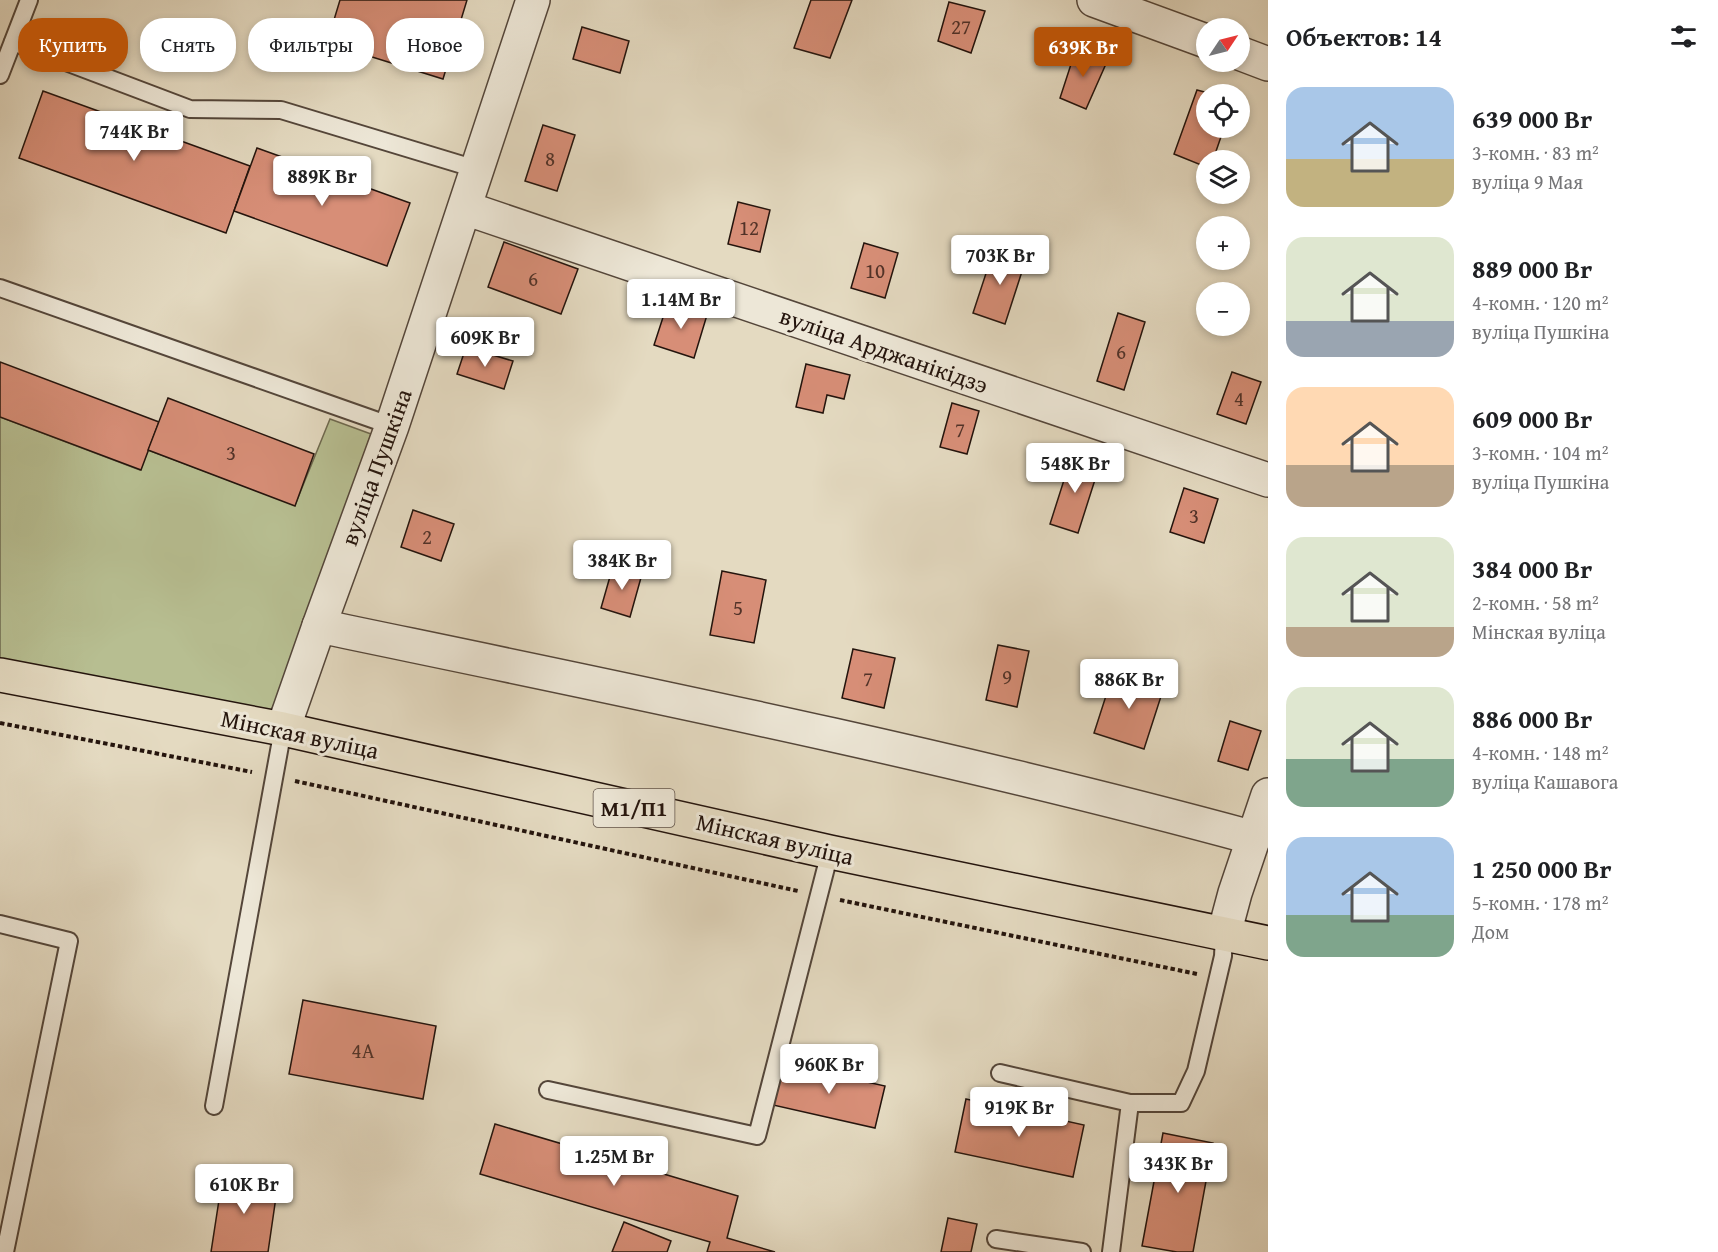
<!DOCTYPE html>
<html lang="ru">
<head>
<meta charset="utf-8">
<style>
	body { margin:0; font-family:"Gentium Book Plus",serif; background:#f2f2f2; color:#202124; height:100vh; display:flex; flex-direction:column; font-size:22px; white-space:nowrap }
	* { box-sizing:border-box; margin:0 }
	p { font-size:20px; color:#757577 }
	.icon { flex:none; width:33px; height:33px; fill:none; stroke:currentColor; stroke-width:2; stroke-linecap:round; stroke-linejoin:round }
	.map { position:relative; flex:1; overflow:hidden }
	.panel { display:flex; flex-direction:column; background:#fff; width:450px }
	.panel>* { flex:none }
	.hud { position:absolute; left:18px; top:18px; width:570px; height:54px; display:flex; gap:12px }
	.needle { width:39px; rotate:55deg }
	.tools { position:absolute; left:1196px; top:18px; display:grid; gap:12px }
	.tools a { display:grid; place-items:center; width:54px; height:54px; border-radius:50%; background:#fff; box-shadow:0 3px 9px #0003; font-size:30px }
	.price { position:absolute; translate:-50% -51px; padding:0 14px; border-radius:6px; background:#fff; color:#222; font-size:20px; line-height:39px; filter:drop-shadow(0 2px 3px #0008) }
	.price::after { content:''; position:absolute; left:50%; top:36px; width:18px; height:14px; margin-left:-9px; background:inherit; clip-path:polygon(0 0,100% 0,50% 100%) }
	.price.on { background:#b45309; color:#fff }
	ul { padding:0; list-style:none }
	li { display:flex; align-items:center; gap:18px; height:150px; padding:0 18px }
	li span { display:grid; place-items:center; flex:none; width:168px; height:120px; border-radius:18px; color:#555 }
	li>.icon { margin-inline-start:auto }
	span .icon { width:72px; height:72px; fill:#fffc; stroke-width:1 }
	li b { font-size:26px }
	h2 { display:flex; justify-content:space-between; align-items:center; height:72px; padding:0 18px; font-size:26px }
	.pill { padding:0 21px; border-radius:24px; background:#fff; box-shadow:0 3px 9px #0003; font-size:21px; line-height:54px }
	.pill.on { background:#b45309; color:#fff }
	main { display:flex; flex:1; min-height:0 }
	.map>svg:first-child { display:block }
	.green { fill:#b7be91; stroke:#6e694f; stroke-width:1.5 }
	.building { fill:#d78e77; stroke:#24140d; stroke-width:1.5 }
	.lines { fill:none; stroke-linecap:round; stroke-linejoin:round }
	.service-casing { stroke:#54463a; stroke-width:20 }
	.minor-casing { stroke:#54463a; stroke-width:36 }
	.primary-casing { stroke:#24140d; stroke-width:36 }
	.path { stroke:#24140d; stroke-width:4; stroke-dasharray:4.5 3; stroke-linecap:butt }
	.service { stroke:#ede7d7; stroke-width:16 }
	.minor { stroke:#ede7d7; stroke-width:33 }
	.primary { stroke:#e4dac1; stroke-width:33 }
	.labels { text-anchor:middle; dominant-baseline:central; stroke-width:6; stroke-linejoin:round; paint-order:stroke }
	.number-label { font-size:21px; fill:#513228 }
	.shield { fill:#ede7d7; stroke:#60534a; stroke-width:1.5 }
	.shield-label { font-size:22px; font-weight:bold; fill:#24140d }
	.street-label { font-size:24px; fill:#24140d; stroke:#ede7d7 }
</style>
</head>
<body>
<main>
<div class="map">
<svg width="1268" height="1252" viewBox="0 0 1268 1252">
	<rect width="100%" height="100%" fill="#e4dac1"/>
	<filter id="stains"><feTurbulence type="fractalNoise" baseFrequency=".00333" numOctaves="4"/><feColorMatrix values="0 0 0 0 .2 0 0 0 0 .09 0 0 0 0 .02 0 0 0 .5 -.17"/></filter>
	<radialGradient id="worn" r=".72"><stop offset=".6" stop-color="#630" stop-opacity="0"/><stop offset="1" stop-color="#630" stop-opacity=".3"/></radialGradient>
	<!-- green -->
	<path class="green" d="M0,417L140,470L148,450L295,505L330,419L371,434L287,679L271,710L0,662Z"/>
	<!-- building -->
	<g class="building">
		<path d="M340,0H467L443,79L327,43Z"/>
		<path d="M811,0H852L830,58L794,48Z"/>
		<path d="M949,2L985,11L971,53L938,41Z"/>
		<path d="M582,27L629,41L620,73L573,59Z"/>
		<path d="M1076,49L1109,57L1086,109L1060,98Z"/>
		<path d="M1197,90L1212,94H1206V128H1224L1213,160H1206V167L1174,154Z"/>
		<path d="M43,91L250,166L226,233L19,158Z"/>
		<path d="M543,125L575,135L557,191L525,181Z"/>
		<path d="M257,148L410,203L387,266L234,211Z"/>
		<path d="M738,202L770,210L760,252L728,244Z"/>
		<path d="M504,242L578,269L561,314L488,287Z"/>
		<path d="M864,243L898,253L885,298L851,288Z"/>
		<path d="M994,249L1026,259L1005,324L973,313Z"/>
		<path d="M668,302L707,315L694,358L654,345Z"/>
		<path d="M1118,313L1145,322L1124,390L1097,381Z"/>
		<path d="M466,347L513,361L504,389L457,374Z"/>
		<path d="M0,362L159,422L141,470L0,417Z"/>
		<path d="M806,364L850,375L844,399L827,395L823,413L796,407Z"/>
		<path d="M1232,372L1261,382L1246,424L1217,414Z"/>
		<path d="M168,398L314,454L295,506L148,450Z"/>
		<path d="M952,403L979,411L967,454L940,447Z"/>
		<path d="M1072,455L1100,464L1078,533L1050,524Z"/>
		<path d="M1184,488L1218,499L1204,543L1170,532Z"/>
		<path d="M413,510L454,524L441,561L401,547Z"/>
		<path d="M613,566L642,574L630,617L601,608Z"/>
		<path d="M722,571L766,580L754,643L710,635Z"/>
		<path d="M998,645L1029,651L1017,707L986,700Z"/>
		<path d="M853,649L895,658L884,708L842,698Z"/>
		<path d="M1114,671L1164,687L1144,749L1094,733Z"/>
		<path d="M1230,721L1261,731L1248,770L1218,761Z"/>
		<path d="M303,1000L436,1026L423,1099L289,1074Z"/>
		<path d="M782,1063L885,1086L875,1128L773,1105Z"/>
		<path d="M966,1099L1084,1125L1073,1177L955,1152Z"/>
		<path d="M495,1124L738,1196L727,1238L775,1252H707L710,1242L480,1174Z"/>
		<path d="M1163,1133L1213,1143L1193,1252H1177L1142,1246Z"/>
		<path d="M223,1174L278,1183L268,1252H211Z"/>
		<path d="M948,1218L977,1224L971,1252H941Z"/>
		<path d="M624,1222L671,1241L667,1252H612Z"/>
	</g>
	<g class="lines">
		<!-- service casing -->
		<g class="service-casing">
			<g id="service">
				<path d="M13,42L190,109L281,110L476,169"/>
				<path d="M0,75L29,0"/>
				<path d="M0,288L392,426"/>
				<path d="M0,924L69,941L5,1252"/>
				<path d="M1000,1073L1130,1103H1181L1196,1071L1223,956L1224,934"/>
				<path d="M548,1090L757,1136L830,852"/>
				<path d="M214,1106L283,729"/>
				<path d="M996,1239L1082,1252"/>
				<path d="M1111,1252L1130,1103"/>
			</g>
		</g>
		<!-- minor casing -->
		<g class="minor-casing">
			<g id="minor">
				<path d="M1094,0L1206,41"/>
				<path d="M1239,53L1268,64"/>
				<path d="M465,208L1268,480"/>
				<path d="M319,626C631,691 945,754 1254,838"/>
				<path d="M283,729L319,626L392,426L533,0"/>
				<path d="M1224,934L1235,893L1268,795"/>
			</g>
		</g>
		<!-- primary casing -->
		<g class="primary-casing">
			<path id="primary" d="M0,675L283,729L830,852L1268,943"/>
		</g>
		<!-- path -->
		<g class="path">
			<path d="M0,723L252,772"/>
			<path d="M295,781L798,891"/>
			<path d="M840,900L1197,974"/>
		</g>
		<!-- service -->
		<use href="#service" class="service"/>
		<!-- minor -->
		<use href="#minor" class="minor"/>
		<!-- primary -->
		<use href="#primary" class="primary"/>
	</g>
	<g class="labels">
		<!-- number labels -->
		<g class="number-label">
			<text x="961" y="26">27</text>
			<text x="550" y="158">8</text>
			<text x="749" y="227">12</text>
			<text x="875" y="270">10</text>
			<text x="533" y="278">6</text>
			<text x="1121" y="351">6</text>
			<text x="1239" y="398">4</text>
			<text x="960" y="429">7</text>
			<text x="231" y="452">3</text>
			<text x="1194" y="515">3</text>
			<text x="427" y="536">2</text>
			<text x="738" y="607">5</text>
			<text x="1007" y="676">9</text>
			<text x="868" y="678">7</text>
			<text x="363" y="1050">4А</text>
		</g>
		<!-- shield labels -->
		<rect class="shield" x="593.5" y="789" width="81" height="38" rx="4.5"/>
		<g class="shield-label">
			<text x="634" y="808">М1/П1</text>
		</g>
		<!-- street labels -->
		<g class="street-label">
			<text transform="translate(884 350) rotate(19)">вуліца Арджанікідзэ</text>
			<text transform="translate(376 467) rotate(-70)">вуліца Пушкіна</text>
			<text transform="translate(300 734) rotate(12)">Мінская вуліца</text>
			<text transform="translate(775 839) rotate(13)">Мінская вуліца</text>
		</g>
	</g>
	<rect width="100%" height="100%" filter="url(#stains)"/>
	<rect width="100%" height="100%" fill="url(#worn)"/>
</svg>
<div class="tools">
<a><svg class="needle" viewBox="-14 -14 28 28"><path d="M0-13l5 13h-10z" fill="#e53935"/><path d="M0 13l5-13h-10z" fill="#757577"/></svg></a>
<a><svg class="icon" aria-label="locate" viewBox="0 0 24 24"><circle cx="12" cy="12" r="6"/><path d="M12 2v4M12 18v4M2 12h4M18 12h4"/></svg></a>
<a><svg class="icon" aria-label="layers" viewBox="0 0 24 24"><path d="M12 4l9 5-9 5-9-5zM3 14l9 5 9-5"/></svg></a>
<a>+</a>
<a>−</a>
</div>
<b class="price on" style="left:1083px;top:78px">639K Br</b>
<b class="price" style="left:134px;top:162px">744K Br</b>
<b class="price" style="left:322px;top:207px">889K Br</b>
<b class="price" style="left:1000px;top:286px">703K Br</b>
<b class="price" style="left:681px;top:330px">1.14M Br</b>
<b class="price" style="left:485px;top:368px">609K Br</b>
<b class="price" style="left:1075px;top:494px">548K Br</b>
<b class="price" style="left:622px;top:591px">384K Br</b>
<b class="price" style="left:1129px;top:710px">886K Br</b>
<b class="price" style="left:829px;top:1095px">960K Br</b>
<b class="price" style="left:1019px;top:1138px">919K Br</b>
<b class="price" style="left:614px;top:1187px">1.25M Br</b>
<b class="price" style="left:1178px;top:1194px">343K Br</b>
<b class="price" style="left:244px;top:1215px">610K Br</b>
<div class="hud">
<a class="pill on">Купить</a>
<a class="pill">Снять</a>
<a class="pill">Фильтры</a>
<a class="pill">Новое</a>
</div>
</div>
<section class="panel">
<h2>Объектов: 14<svg class="icon" aria-label="filters" viewBox="0 0 24 24"><path d="M4 7h16M4 17h16"/><circle cx="9" cy="7" r="2"/><circle cx="15" cy="17" r="2"/></svg></h2>
<ul>
<li><span style="background:linear-gradient(#a9c7e8 60%,#c2b280 0)"><svg class="icon" aria-label="home" viewBox="0 0 24 24"><path d="M3 11l9-7 9 7M6 9v11h12V9"/></svg></span><div><b>639 000 Br</b><p>3-комн. · 83 m²</p><p>вуліца 9 Мая</p></div></li>
<li><span style="background:linear-gradient(#dfe7d0 70%,#9aa5b1 0)"><svg class="icon" aria-label="home" viewBox="0 0 24 24"><path d="M3 11l9-7 9 7M6 9v11h12V9"/></svg></span><div><b>889 000 Br</b><p>4-комн. · 120 m²</p><p>вуліца Пушкіна</p></div></li>
<li><span style="background:linear-gradient(#ffd9b3 65%,#b9a48a 0)"><svg class="icon" aria-label="home" viewBox="0 0 24 24"><path d="M3 11l9-7 9 7M6 9v11h12V9"/></svg></span><div><b>609 000 Br</b><p>3-комн. · 104 m²</p><p>вуліца Пушкіна</p></div></li>
<li><span style="background:linear-gradient(#dfe7d0 75%,#b9a48a 0)"><svg class="icon" aria-label="home" viewBox="0 0 24 24"><path d="M3 11l9-7 9 7M6 9v11h12V9"/></svg></span><div><b>384 000 Br</b><p>2-комн. · 58 m²</p><p>Мінская вуліца</p></div></li>
<li><span style="background:linear-gradient(#dfe7d0 60%,#7fa58c 0)"><svg class="icon" aria-label="home" viewBox="0 0 24 24"><path d="M3 11l9-7 9 7M6 9v11h12V9"/></svg></span><div><b>886 000 Br</b><p>4-комн. · 148 m²</p><p>вуліца Кашавога</p></div></li>
<li><span style="background:linear-gradient(#a9c7e8 65%,#7fa58c 0)"><svg class="icon" aria-label="home" viewBox="0 0 24 24"><path d="M3 11l9-7 9 7M6 9v11h12V9"/></svg></span><div><b>1 250 000 Br</b><p>5-комн. · 178 m²</p><p>Дом</p></div></li>
</ul>
</section>
</main>
</body>
</html>
